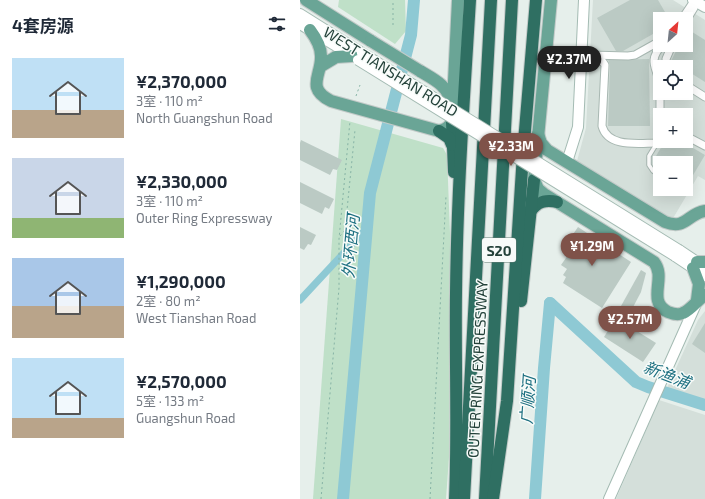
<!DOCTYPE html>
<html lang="zh">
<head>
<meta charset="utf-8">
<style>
	body { margin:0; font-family:"Exo 2","Noto Sans SC",sans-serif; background:#f2f2f3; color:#1f2937; height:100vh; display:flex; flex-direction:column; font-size:15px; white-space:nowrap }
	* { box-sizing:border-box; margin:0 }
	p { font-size:13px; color:#747a83 }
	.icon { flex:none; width:22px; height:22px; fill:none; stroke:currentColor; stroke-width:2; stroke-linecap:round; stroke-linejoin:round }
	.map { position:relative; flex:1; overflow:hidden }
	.details { display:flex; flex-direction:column; background:#fff; width:300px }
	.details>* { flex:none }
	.needle { width:26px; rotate:27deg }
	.buttons { position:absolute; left:353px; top:12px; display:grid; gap:8px }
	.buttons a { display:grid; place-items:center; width:40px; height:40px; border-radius:0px; background:#fff; box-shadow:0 4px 16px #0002; font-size:20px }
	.price { position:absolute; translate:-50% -34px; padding:0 9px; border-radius:14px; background:#7f5249; color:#fff; font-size:13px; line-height:26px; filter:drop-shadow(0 1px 2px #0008) }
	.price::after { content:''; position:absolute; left:50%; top:24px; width:12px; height:9px; margin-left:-6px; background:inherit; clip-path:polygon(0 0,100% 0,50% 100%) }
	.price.selected { background:#222; color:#fff }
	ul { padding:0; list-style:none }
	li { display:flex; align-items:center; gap:12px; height:100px; padding:0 12px }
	li span { display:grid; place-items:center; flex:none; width:112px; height:80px; border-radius:0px; color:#555 }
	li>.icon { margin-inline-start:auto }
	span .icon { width:48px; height:48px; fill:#fffc; stroke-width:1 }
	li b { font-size:17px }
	h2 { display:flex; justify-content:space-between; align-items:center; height:48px; padding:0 12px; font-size:17px }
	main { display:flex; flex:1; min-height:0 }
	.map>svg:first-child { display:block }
	.built { fill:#d4dfda; fill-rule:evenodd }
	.green { fill:#bfe0c8 }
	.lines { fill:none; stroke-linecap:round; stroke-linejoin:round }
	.canal { stroke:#8ec9d4; stroke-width:7 }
	.river { stroke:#8ec9d4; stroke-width:12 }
	.building { fill:#bbcac4 }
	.lane-casing { stroke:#a8b8b2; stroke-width:5.5 }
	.street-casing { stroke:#a8b8b2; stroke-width:9 }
	.secondary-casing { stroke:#a4bbb3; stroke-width:12 }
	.primary-casing { stroke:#c2cac8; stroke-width:14 }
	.highway-casing { stroke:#c2cac8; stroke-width:14 }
	.path { stroke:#86b3a5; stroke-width:1; stroke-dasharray:2 3; stroke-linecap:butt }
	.lane { stroke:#fff; stroke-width:3.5 }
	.street { stroke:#fff; stroke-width:7 }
	.secondary { stroke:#fff; stroke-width:10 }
	.primary { stroke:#6aa596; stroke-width:12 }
	.highway { stroke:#2f6f62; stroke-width:12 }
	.secondary-bridge-casing { stroke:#a4bbb3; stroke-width:12; stroke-linecap:butt }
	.primary-bridge-casing { stroke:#c2cac8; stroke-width:14; stroke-linecap:butt }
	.secondary-bridge { stroke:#fff; stroke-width:10 }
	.primary-bridge { stroke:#6aa596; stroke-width:12 }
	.labels { text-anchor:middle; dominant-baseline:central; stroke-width:3; stroke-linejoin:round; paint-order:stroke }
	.shield { fill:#f7fbf9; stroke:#637a73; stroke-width:1 }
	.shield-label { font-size:14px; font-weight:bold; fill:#24423a }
	.street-label { font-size:15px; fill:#24423a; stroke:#f7fbf9 }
	.water-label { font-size:16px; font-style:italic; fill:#1c6f80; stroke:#f7fbf9 }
</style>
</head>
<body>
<main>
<section class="details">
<h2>4套房源<svg class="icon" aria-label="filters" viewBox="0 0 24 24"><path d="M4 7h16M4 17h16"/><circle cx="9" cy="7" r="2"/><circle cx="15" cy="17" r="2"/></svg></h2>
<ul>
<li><span style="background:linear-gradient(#bfe0f5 65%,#b9a48a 0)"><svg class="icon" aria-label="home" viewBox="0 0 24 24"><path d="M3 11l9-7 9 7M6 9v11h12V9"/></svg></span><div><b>¥2,370,000</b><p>3室 · 110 m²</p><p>North Guangshun Road</p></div></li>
<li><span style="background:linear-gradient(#c9d6e8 75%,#8fb573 0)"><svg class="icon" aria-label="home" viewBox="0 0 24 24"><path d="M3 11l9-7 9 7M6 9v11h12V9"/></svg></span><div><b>¥2,330,000</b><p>3室 · 110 m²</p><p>Outer Ring Expressway</p></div></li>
<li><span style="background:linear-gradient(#a9c7e8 60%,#b9a48a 0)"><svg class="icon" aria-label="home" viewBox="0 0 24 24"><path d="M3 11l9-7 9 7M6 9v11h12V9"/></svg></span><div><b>¥1,290,000</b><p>2室 · 80 m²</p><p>West Tianshan Road</p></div></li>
<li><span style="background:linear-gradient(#bfe0f5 75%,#b9a48a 0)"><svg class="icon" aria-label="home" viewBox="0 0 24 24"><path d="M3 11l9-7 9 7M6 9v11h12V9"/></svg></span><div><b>¥2,570,000</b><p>5室 · 133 m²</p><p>Guangshun Road</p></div></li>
</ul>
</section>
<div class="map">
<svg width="405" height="499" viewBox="0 0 405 499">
	<rect width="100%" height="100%" fill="#e6efeb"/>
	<!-- built -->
	<g class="built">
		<path d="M293,0H373L405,20V180L398,176L372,220L277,161L286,128ZM360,19H386V45H360ZM360,67H386V93H360ZM360,115H386V141H360ZM360,163H386V189H360Z"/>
		<path d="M405,311V400L367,388L398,320Z"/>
		<path d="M359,400L405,415V499H316Z"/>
	</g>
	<!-- green -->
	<g class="green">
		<path d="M39,0H105L106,31L95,44L38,7Z"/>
		<path d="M41,119L143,148L147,155L151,259L149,457L146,499H13Z"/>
	</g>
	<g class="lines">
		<!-- canal -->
		<path class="canal" d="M0,300L67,228"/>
		<!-- river -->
		<g class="river">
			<path d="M250,303L336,382L348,387L405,405"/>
			<path d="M43,499L70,193L111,35L114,0"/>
			<path d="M235,499L244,368L250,303"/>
		</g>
	</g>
	<!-- building -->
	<g class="building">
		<path d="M330,0H358L369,19H360V30L323,51H316L297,18Z"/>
		<path d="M389,30L405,40V82L386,70V67H381L371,61L379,45H386V34Z"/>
		<path d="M349,59L350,126H308L310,65L308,60Z"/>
		<path d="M1,140L42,160L37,170L33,169L30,175L0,160V143Z"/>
		<path d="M365,141H381L405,155L386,187V163H357L353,161Z"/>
		<path d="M0,182L34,199L29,209L25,207L22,214L0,203Z"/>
		<path d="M0,227L16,235L11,245L8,244L4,250L0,248Z"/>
		<path d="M278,227L331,262L302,308L263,283L266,277L263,275L267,269L261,265L268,255L263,249Z"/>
		<path d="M341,270L346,273L341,292L331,311L321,306Z"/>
		<path d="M316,318L356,343L343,362L304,337Z"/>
		<path d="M405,323V353L392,344Z"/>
	</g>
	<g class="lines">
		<!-- lane casing -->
		<g class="lane-casing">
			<path id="lane" d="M357,143L349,156V165L353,171L360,175"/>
		</g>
		<!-- street casing -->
		<g class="street-casing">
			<g id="street">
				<path d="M382,19L394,1"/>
				<path d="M386,21L394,8V0"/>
				<path d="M290,55L328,56L335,55L360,41"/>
				<path d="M282,57C289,60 297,59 303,62L305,65L302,126C308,148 338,143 357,143L360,138"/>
				<path d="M367,67L366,59L372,45"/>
				<path d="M360,85C357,67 347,62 362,45"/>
				<path d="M386,85L405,97"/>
				<path d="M360,90V117"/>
				<path d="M386,136L405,146"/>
			</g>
		</g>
		<!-- secondary casing -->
		<g class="secondary-casing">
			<g id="secondary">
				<path d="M393,0L405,7"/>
				<path d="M0,14L62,53"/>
				<path d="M0,24L54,57"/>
				<path d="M267,162L278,127L284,0"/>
				<path d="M379,250L403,266"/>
				<path d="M375,256L405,276"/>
				<path d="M309,499L396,304"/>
			</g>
		</g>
		<!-- primary casing -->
		<g class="primary-casing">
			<g id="primary">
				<path d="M6,0L71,41"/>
				<path d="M251,0L234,180L238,189L244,194L354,262C367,278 346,301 368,312C373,314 379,315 383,313C392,309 397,300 405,295"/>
				<path d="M10,30C16,38 21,46 21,56C22,75 5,88 31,101L139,131C145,130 149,128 152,122L158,0"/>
				<path d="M21,66L36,57L52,56"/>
				<path d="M120,71C135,80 147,85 152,103"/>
				<path d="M238,134L241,143L247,150L365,222C386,230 387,214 405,211"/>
				<path d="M397,262H405"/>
				<path d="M393,268L399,284L397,300"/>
			</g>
		</g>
		<!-- highway casing -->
		<g class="highway-casing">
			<g id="highway">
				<path d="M152,122L154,172"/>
				<path d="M139,131L149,138L152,145"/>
				<path d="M230,212C237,202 245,199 257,202"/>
				<path d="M221,301L234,180"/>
				<path d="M155,499C158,430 155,362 156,293C157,195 164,98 170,0"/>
				<path d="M164,499L191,0"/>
				<path d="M185,499L212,0"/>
				<path d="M193,499L207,401L223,154L236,0"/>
			</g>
		</g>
		<!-- path -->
		<g class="path">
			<path d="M93,25V0"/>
			<path d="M56,96L60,85"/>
			<path d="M40,236L45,230L55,130"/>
			<path d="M21,499L39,288V239L50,121"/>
			<path d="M130,499L146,196"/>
		</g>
		<!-- lane -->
		<use href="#lane" class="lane"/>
		<!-- street -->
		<use href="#street" class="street"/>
		<!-- secondary -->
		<use href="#secondary" class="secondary"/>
		<!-- primary -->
		<use href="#primary" class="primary"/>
		<!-- highway -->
		<use href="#highway" class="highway"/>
		<!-- secondary-bridge casing -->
		<g class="secondary-bridge-casing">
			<g id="secondary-bridge">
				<path d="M62,53L379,250"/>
				<path d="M58,60L375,256"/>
			</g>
		</g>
		<!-- primary-bridge casing -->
		<g class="primary-bridge-casing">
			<path id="primary-bridge" d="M71,41L120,71"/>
		</g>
		<!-- secondary-bridge -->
		<use href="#secondary-bridge" class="secondary-bridge"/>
		<!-- primary-bridge -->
		<use href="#primary-bridge" class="primary-bridge"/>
	</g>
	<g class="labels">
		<!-- shield labels -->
		<rect class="shield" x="182" y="238" width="34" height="24" rx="3"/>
		<g class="shield-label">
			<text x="199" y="250">S20</text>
		</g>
		<!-- street labels -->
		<g class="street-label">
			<text transform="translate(91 71) rotate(32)">WEST TIANSHAN ROAD</text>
			<text transform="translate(177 369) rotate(-87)">OUTER RING EXPRESSWAY</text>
		</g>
		<!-- water labels -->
		<g class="water-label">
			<text transform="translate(50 246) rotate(-85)">外环西河</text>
			<text transform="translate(367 374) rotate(21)">新渔浦</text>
			<text transform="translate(227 400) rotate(-86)">广顺河</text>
		</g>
	</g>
</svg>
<div class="buttons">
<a><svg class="needle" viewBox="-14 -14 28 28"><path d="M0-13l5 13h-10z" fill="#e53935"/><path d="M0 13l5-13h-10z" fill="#747a83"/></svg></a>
<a><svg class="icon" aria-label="locate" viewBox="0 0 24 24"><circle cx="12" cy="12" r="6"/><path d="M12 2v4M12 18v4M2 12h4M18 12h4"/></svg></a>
<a>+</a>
<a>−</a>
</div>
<b class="price selected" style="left:269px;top:80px">¥2.37M</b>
<b class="price" style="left:211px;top:167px">¥2.33M</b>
<b class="price" style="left:292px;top:267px">¥1.29M</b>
<b class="price" style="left:330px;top:340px">¥2.57M</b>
</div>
</main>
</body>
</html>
